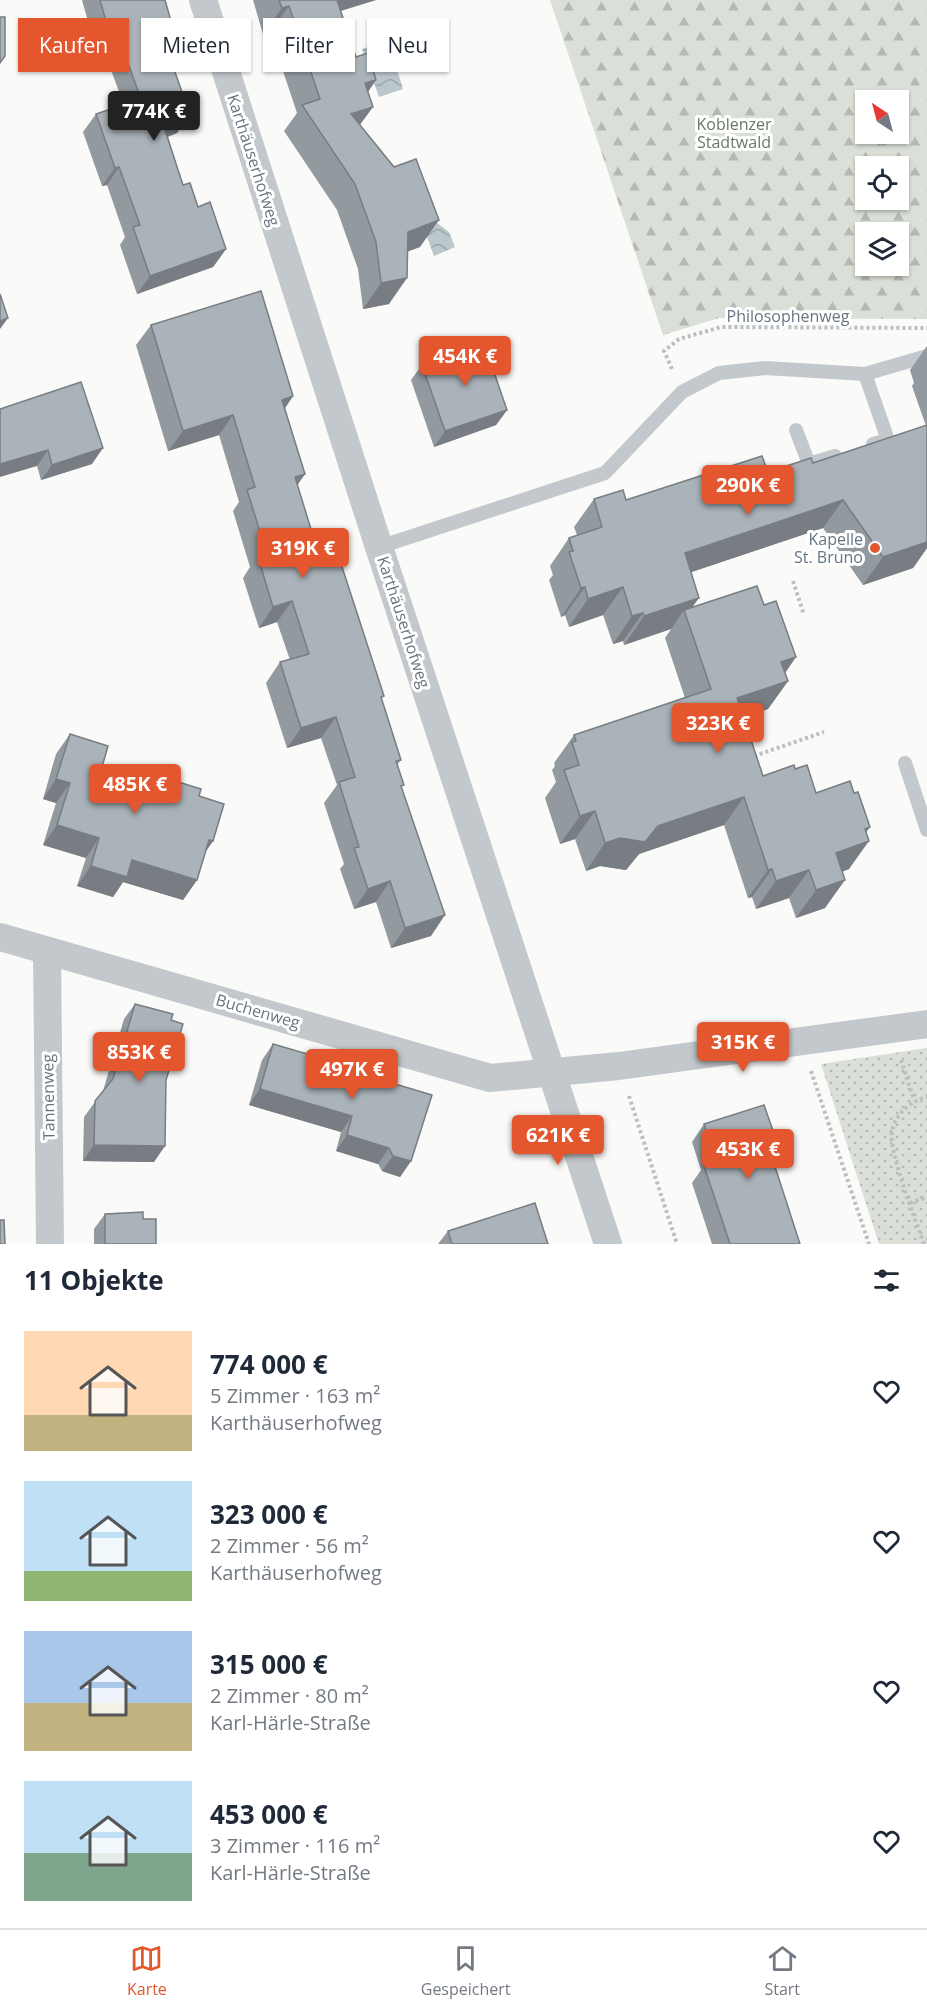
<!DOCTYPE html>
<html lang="de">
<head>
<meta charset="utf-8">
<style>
	body { margin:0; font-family:"Open Sans",sans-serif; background:#f2f2f3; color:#1f2937; height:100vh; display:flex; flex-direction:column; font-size:22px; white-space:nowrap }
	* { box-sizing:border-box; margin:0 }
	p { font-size:20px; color:#747a83 }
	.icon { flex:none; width:33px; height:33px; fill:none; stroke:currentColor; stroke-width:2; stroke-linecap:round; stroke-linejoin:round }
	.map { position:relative; height:1244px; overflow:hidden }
	.panel { display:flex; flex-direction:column; background:#fff; flex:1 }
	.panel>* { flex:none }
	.banner { position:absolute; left:18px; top:18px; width:600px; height:54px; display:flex; gap:12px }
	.needle { width:39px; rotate:324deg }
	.fabs { position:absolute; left:855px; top:90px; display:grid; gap:12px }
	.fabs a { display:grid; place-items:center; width:54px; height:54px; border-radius:0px; background:#fff; box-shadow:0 2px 4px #0004; font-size:30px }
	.price { position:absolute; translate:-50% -51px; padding:0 14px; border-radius:6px; background:#e4572e; color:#fff; font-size:20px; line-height:39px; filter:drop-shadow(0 2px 3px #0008) }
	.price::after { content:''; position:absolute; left:50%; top:36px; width:18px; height:14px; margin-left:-9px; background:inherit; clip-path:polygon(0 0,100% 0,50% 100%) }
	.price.selected { background:#222; color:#fff }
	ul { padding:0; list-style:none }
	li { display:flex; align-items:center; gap:18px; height:150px; padding:0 24px }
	li span { display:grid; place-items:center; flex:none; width:168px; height:120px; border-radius:0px; color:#555 }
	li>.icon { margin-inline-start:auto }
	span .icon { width:72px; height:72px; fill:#fffc; stroke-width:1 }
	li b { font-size:26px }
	h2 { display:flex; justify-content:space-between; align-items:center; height:72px; padding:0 24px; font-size:26px }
	.tag { padding:0 21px; border-radius:0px; background:#fff; box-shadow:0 2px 4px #0004; font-size:21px; line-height:54px }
	.tag.selected { background:#e4572e; color:#fff }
	.dock { display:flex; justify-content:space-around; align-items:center; height:84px; border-top:2px solid #e0e1e3; background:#fff; font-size:16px; color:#747a83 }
	.dock a { display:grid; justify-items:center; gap:3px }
	.dock .selected { color:#e4572e }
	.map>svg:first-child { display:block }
	.forest { fill:url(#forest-firs); fill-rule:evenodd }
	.park { fill:url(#park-dots) }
	.water { fill:url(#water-waves) }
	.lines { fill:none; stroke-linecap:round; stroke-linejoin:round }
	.path { stroke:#bbbfc2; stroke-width:4; stroke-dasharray:3 3; stroke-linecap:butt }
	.lane { stroke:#c3c8cc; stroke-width:14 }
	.street { stroke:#c3c8cc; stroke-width:28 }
	.wall { fill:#929a9f }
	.shaded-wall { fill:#777d82 }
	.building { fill:#aab3b9; stroke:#777d82; stroke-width:1.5 }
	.poi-dot { fill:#e4572e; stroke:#fff; stroke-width:2 }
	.labels { text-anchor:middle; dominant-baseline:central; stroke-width:6; stroke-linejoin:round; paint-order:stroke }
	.park-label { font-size:16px; fill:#687a64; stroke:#fff }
	.street-label { font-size:16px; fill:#657683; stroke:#fff }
	.poi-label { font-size:16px; fill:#657683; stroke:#fff; text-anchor:end }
</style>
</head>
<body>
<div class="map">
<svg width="927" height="1244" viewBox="0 0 927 1244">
	<defs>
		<pattern id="forest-firs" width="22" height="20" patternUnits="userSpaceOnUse" patternTransform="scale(1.5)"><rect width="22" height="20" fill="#dadfd7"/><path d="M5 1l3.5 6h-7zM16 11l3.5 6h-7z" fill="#b4b9b4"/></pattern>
		<pattern id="park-dots" width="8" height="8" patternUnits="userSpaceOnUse" patternTransform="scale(1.5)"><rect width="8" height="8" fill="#dadfd7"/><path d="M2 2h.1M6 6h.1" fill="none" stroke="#b4b9b4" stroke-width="1.8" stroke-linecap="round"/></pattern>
		<pattern id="water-waves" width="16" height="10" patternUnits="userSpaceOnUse" patternTransform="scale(1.5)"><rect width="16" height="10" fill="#bbc7cb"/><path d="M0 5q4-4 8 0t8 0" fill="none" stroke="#9ca6aa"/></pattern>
	</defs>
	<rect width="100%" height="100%" fill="#fafaf8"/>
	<!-- forest -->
	<path class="forest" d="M550,0H927V319L719,318L663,335ZM866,100H898V134H866ZM866,166H898V200H866ZM866,232H898V266H866Z"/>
	<!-- park -->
	<path class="park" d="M927,1048V1244H879L821,1064Z"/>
	<!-- water -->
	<g class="water">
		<path d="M388,40L403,89L379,97L362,49Z"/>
		<path d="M416,207L449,232L455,247L434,256Z"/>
	</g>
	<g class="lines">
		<!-- path -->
		<g class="path">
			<path d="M672,369L664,351L679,339L721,327L927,328"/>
			<path d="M793,581L804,615"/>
			<path d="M754,756L824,732"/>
			<path d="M901,1060L914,1100"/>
			<path d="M811,1071L869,1244"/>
			<path d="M629,1096L677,1244"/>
			<path d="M910,1203L927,1197"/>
			<path d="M924,1244C916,1221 888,1151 892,1131C896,1113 911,1101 927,1097"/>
		</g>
		<!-- lane -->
		<g class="lane">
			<path d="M865,374L888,440L873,444"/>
			<path d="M796,430L809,464L835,456"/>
			<path d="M379,547L605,473L682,392L719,373L765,368L865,374L927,356"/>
			<path d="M905,763L927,830"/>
		</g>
		<!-- street -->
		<g class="street">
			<path d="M203,0L379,547L608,1244"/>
			<path d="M0,937L490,1078L619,1066L927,1024"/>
			<path d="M47,951L50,1244"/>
		</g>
	</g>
	<!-- wall -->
	<g class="wall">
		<path d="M82,0H165L164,41L177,133L168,137L183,185L226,249L213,267L137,294L120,245L125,237L107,185L102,186L83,132L96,114L124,105L108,62L100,64Z"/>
		<path d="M253,0H376L341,11L356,57L376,80L368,92L360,125L420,247L408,251L389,304L363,309L358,269L337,210L284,131L297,113L270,32L263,34Z"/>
		<path d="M151,325L293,396L285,408L305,474L297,485L314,539L384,696L381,699L401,760L397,765L431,936L391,948L376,902L354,909L340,869L344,864L324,803L337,785L321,738L287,748L266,683L280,662L290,660L277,622L259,628L243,578L250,567L233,511L239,502L219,435L168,451L136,345Z"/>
		<path d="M927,346V548L913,568L863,585L823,528L691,572L693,607L785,673L788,681L768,709L744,717L763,776L795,769L816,793L866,832L849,869L842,872L825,908L796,918L789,898L756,909L752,897L748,898L724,825L639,854L626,870L600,866L586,871L575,839L560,844L545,798L556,782L552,770L555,766L554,763L574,735L685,698L665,638L671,629L624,645L623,641L613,644L603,615L569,627L565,615L561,617L549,580L553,575L550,566L569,538L577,535L574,527L594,499L626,500L813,463L926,426L912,386L914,383L910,370Z"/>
		<path d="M422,365L507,410L496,425L434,447L411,380Z"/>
		<path d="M0,409L92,464L41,480L37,466Z"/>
		<path d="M70,734L102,767L166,788L172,780L199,796L213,841L206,851L197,880L183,900L123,882L113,897L77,886L86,858L43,845L56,803L43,799L56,754Z"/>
		<path d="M135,1004L171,1020L166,1080L154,1162L83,1161L84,1117L103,1091L124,1019Z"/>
		<path d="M273,1044L310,1062L363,1078L365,1075L411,1161L400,1177L382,1171L378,1164L336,1151L341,1132L249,1105L262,1060Z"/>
		<path d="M704,1124L777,1142L770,1152L800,1244H712L692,1183L701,1170L692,1142Z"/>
		<path d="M105,1214L143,1219L156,1244H94V1229Z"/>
		<path d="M448,1231L548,1244H438Z"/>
	</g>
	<!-- shaded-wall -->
	<g class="shaded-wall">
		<path d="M329,0H376L316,18Z"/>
		<path d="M289,6L270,32L263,34L282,8Z"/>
		<path d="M173,28L160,47L161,32Z"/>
		<path d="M121,44L108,62L100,64L113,46Z"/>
		<path d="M376,80L358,106L365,83Z"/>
		<path d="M373,107L354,133L351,114Z"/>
		<path d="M190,115L177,133L151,142L163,124Z"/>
		<path d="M119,167L107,185L102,186L115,168Z"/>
		<path d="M439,220L420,247L390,258L408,232Z"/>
		<path d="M226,249L213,267L137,294L150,276Z"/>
		<path d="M407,278L389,304L363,309L381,283Z"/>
		<path d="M8,318L0,329V321Z"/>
		<path d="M293,396L279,417L282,400Z"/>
		<path d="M507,410L496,425L434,447L445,431Z"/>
		<path d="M233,415L219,435L168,451L183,431Z"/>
		<path d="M103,448L92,464L41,480L52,465Z"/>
		<path d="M48,450L37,466L0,477V464Z"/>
		<path d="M305,474L291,494L295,477Z"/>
		<path d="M843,500L823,528L665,581L685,553Z"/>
		<path d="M927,542V548L913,568L863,585L883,557Z"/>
		<path d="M585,587L565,615L561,617L581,588Z"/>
		<path d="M623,587L603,615L569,627L588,599Z"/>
		<path d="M699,598L686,616L684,610L671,629L624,645L644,616Z"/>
		<path d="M292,601L277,622L259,628L273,607Z"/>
		<path d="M643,613L623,641L613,644L632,616Z"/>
		<path d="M796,657L777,685L788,681L768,709L717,726L737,698L781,662Z"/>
		<path d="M336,717L321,738L287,748L301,728Z"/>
		<path d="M56,779L70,783L56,803L43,799Z"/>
		<path d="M744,797L724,825L639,854L626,870L600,866L586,871L605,843Z"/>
		<path d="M595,811L575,839L560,844L580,816Z"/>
		<path d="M57,825L99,838L86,858L43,845Z"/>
		<path d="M870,827L857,845L869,841L849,869L816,881L836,853L865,829Z"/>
		<path d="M209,840L213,841L199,861Z"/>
		<path d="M132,860L197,880L183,900L123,882L113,897L77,886L91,866Z"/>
		<path d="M772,869L752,897L748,898L768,870Z"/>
		<path d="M809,870L789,898L756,909L776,881Z"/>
		<path d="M845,880L825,908L796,918L816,890Z"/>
		<path d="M390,881L376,902L354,909L368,889Z"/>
		<path d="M445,915L431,936L391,948L405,928Z"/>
		<path d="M260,1089L352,1116L341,1132L249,1105Z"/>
		<path d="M347,1135L389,1148L378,1164L336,1151Z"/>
		<path d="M777,1142L764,1160L768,1145Z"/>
		<path d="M94,1145L165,1146L154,1162L83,1161Z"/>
		<path d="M393,1156L411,1161L400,1177L382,1171Z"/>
	</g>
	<!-- building -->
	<g class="building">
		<path d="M100,0H165L173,28L161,32L190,115L163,124L183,185L190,183L198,207L210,202L226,249L150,276L133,227L140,225L119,167L115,168L96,114L141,99L121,44L113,46Z"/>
		<path d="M279,0H337L356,57L368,53L376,80L365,83L373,107L351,114L394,167L416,159L439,220L408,232L407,278L381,283L376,242L355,184L302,105L320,99L289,6L282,8Z"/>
		<path d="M0,17H5V56L0,63Z"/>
		<path d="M261,291L293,396L282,400L305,474L295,477L314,539L331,533L384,696L381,697L401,760L396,761L404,785L401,786L445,915L405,928L390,881L368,889L354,848L359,847L339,782L355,777L336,717L301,728L280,662L309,654L292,601L273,607L258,557L267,554L247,490L255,487L233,415L183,431L151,325Z"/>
		<path d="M0,294L8,318L0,321Z"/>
		<path d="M484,343L507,410L445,431L422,365Z"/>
		<path d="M81,382L103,448L52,465L48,450L0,464V409Z"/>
		<path d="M927,425V542L883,557L843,500L685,553L699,598L644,616L643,613L632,616L623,587L588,599L585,587L581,588L569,552L573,551L569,538L602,527L594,499L623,490L626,500L762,456L768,472L811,458L813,463Z"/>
		<path d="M757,586L764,605L776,601L796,657L781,662L788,681L737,698L763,776L794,765L795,769L807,765L816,793L850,781L854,793L858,792L870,827L865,829L869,841L836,853L845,880L816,890L809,870L776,881L772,869L768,870L744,797L658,826L645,842L620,838L605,843L595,811L580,816L564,770L579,765L572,742L576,741L574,735L711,689L684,610Z"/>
		<path d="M70,734L108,746L102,767L169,789L172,780L201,789L199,796L224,804L213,841L209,840L197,880L132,860L127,877L91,866L99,838L57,825L70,783L56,779Z"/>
		<path d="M135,1004L173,1014L171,1020L183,1024L166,1080L165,1146L94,1145L95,1101L113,1079Z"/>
		<path d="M273,1044L311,1055L310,1062L364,1079L365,1075L432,1095L411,1161L393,1156L389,1148L347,1135L352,1116L260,1089Z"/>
		<path d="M764,1105L777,1142L768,1145L800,1244H730L704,1166L716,1162L704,1124Z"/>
		<path d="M535,1203L548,1244H452L448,1231Z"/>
		<path d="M143,1212V1219H156V1244H105V1214Z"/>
		<path d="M0,1220H4L5,1244H0Z"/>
	</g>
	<!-- markers -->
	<circle class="poi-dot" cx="875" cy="548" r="6"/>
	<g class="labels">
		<!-- park labels -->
		<g class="park-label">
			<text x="734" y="124">Koblenzer<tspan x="734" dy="18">Stadtwald</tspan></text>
		</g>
		<!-- street labels -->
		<g class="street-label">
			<text transform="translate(254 160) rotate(72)">Karthäuserhofweg</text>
			<text x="788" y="316">Philosophenweg</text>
			<text transform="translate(404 622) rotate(72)">Karthäuserhofweg</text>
			<text transform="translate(258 1011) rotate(16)">Buchenweg</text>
			<text transform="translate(48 1097) rotate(-91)">Tannenweg</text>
		</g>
		<!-- poi labels -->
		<g class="poi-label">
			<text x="863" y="539">Kapelle<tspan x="863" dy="18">St. Bruno</tspan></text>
		</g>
	</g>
</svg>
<div class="fabs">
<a><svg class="needle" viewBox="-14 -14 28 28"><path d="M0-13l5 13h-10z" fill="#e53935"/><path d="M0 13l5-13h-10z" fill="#747a83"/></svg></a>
<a><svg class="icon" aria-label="locate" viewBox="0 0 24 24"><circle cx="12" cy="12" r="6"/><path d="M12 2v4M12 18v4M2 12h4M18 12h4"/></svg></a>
<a><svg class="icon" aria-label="layers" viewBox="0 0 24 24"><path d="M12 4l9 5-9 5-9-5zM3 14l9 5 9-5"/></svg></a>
</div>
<b class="price selected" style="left:154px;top:142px">774K €</b>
<b class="price" style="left:465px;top:387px">454K €</b>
<b class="price" style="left:748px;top:516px">290K €</b>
<b class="price" style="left:303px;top:579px">319K €</b>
<b class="price" style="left:718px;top:754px">323K €</b>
<b class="price" style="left:135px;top:815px">485K €</b>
<b class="price" style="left:743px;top:1073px">315K €</b>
<b class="price" style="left:139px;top:1083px">853K €</b>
<b class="price" style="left:352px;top:1100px">497K €</b>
<b class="price" style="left:558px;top:1166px">621K €</b>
<b class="price" style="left:748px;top:1180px">453K €</b>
<div class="banner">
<a class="tag selected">Kaufen</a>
<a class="tag">Mieten</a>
<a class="tag">Filter</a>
<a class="tag">Neu</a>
</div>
</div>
<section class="panel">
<h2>11 Objekte<svg class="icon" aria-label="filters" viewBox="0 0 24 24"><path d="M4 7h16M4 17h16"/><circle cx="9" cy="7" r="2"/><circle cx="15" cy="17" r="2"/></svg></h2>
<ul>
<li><span style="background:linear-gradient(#ffd9b3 70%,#c2b280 0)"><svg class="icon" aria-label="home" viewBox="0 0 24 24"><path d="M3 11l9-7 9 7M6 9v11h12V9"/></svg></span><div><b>774 000 €</b><p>5 Zimmer · 163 m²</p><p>Karthäuserhofweg</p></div><svg class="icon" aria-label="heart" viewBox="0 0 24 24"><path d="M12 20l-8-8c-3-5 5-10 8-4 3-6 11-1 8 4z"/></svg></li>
<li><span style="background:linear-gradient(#bfe0f5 75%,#8fb573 0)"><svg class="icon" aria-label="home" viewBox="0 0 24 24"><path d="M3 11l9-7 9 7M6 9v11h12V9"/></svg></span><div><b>323 000 €</b><p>2 Zimmer · 56 m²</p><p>Karthäuserhofweg</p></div><svg class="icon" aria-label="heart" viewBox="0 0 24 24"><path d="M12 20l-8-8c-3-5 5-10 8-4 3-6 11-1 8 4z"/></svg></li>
<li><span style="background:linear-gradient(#a9c7e8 60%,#c2b280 0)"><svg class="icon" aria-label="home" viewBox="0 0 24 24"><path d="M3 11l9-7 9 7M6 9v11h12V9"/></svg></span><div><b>315 000 €</b><p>2 Zimmer · 80 m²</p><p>Karl-Härle-Straße</p></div><svg class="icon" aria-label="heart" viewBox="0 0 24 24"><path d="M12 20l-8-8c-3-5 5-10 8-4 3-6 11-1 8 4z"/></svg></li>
<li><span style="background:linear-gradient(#bfe0f5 60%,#7fa58c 0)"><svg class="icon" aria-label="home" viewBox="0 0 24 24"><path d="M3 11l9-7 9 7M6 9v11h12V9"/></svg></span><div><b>453 000 €</b><p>3 Zimmer · 116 m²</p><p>Karl-Härle-Straße</p></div><svg class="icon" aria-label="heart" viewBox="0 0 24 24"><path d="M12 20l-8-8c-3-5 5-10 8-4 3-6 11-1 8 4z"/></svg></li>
</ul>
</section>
<nav class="dock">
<a class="selected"><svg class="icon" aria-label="map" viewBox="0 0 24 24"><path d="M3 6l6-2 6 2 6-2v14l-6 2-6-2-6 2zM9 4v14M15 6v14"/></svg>Karte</a>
<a><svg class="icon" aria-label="saved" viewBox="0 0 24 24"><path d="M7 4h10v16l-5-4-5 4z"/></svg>Gespeichert</a>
<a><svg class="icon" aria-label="home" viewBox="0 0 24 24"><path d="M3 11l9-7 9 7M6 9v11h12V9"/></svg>Start</a>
</nav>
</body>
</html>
